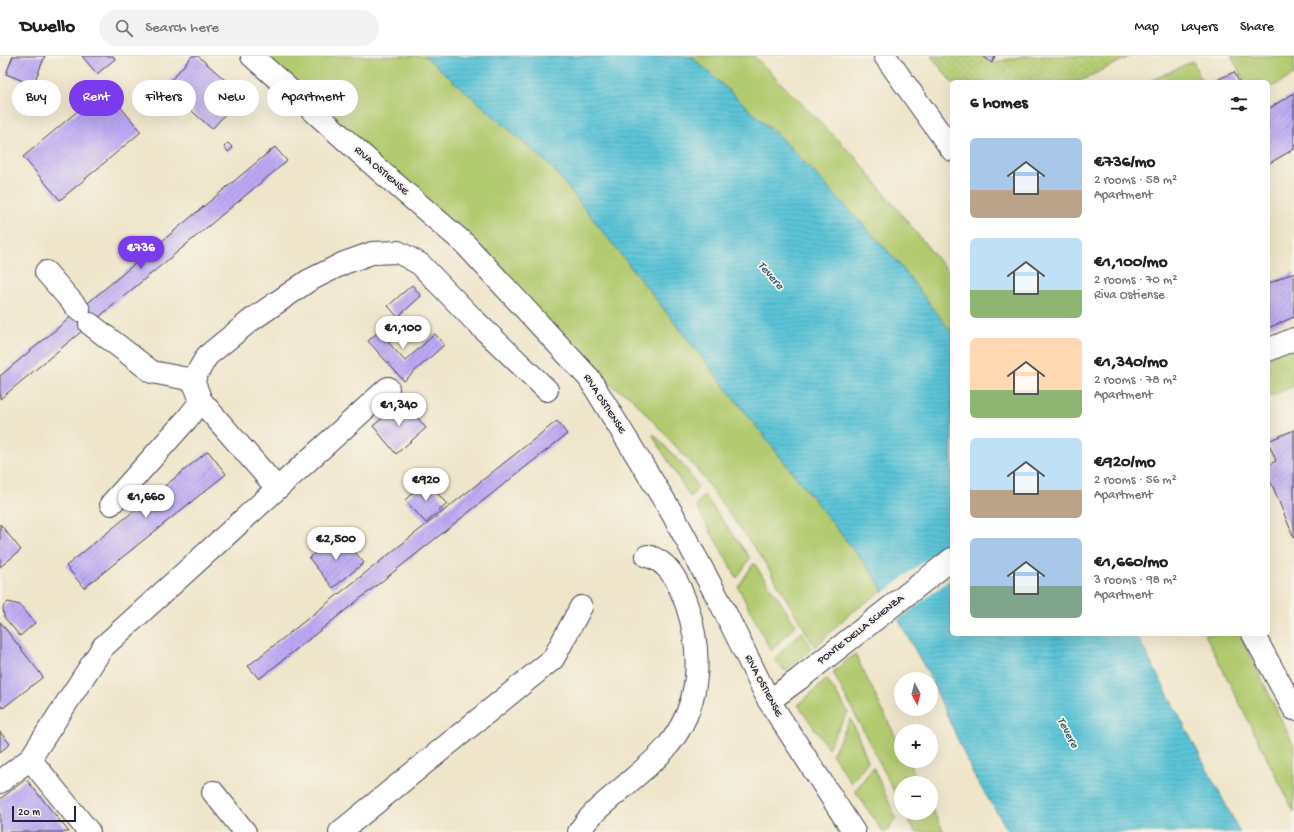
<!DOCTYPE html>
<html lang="en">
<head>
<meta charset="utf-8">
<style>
	body { margin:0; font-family:"Gochi Hand",sans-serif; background:#f2f2f2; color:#202124; height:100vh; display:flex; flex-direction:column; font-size:15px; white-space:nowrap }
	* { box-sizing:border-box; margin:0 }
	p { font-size:13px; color:#757577 }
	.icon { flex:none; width:22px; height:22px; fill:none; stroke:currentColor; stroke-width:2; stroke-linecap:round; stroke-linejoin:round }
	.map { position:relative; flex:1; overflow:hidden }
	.details { position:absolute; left:950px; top:24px; width:320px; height:556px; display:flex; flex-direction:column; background:#fff; border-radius:6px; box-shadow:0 4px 16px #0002 }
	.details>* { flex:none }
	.banner { position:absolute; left:12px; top:24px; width:380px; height:36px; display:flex; gap:8px }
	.needle { width:26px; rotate:173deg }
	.controls { position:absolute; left:894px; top:616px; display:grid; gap:8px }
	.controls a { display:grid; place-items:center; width:44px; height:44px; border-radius:50%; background:#fff; box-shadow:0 4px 16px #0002; font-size:20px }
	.scale { position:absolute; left:12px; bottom:10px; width:64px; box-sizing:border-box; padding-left:4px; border:2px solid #22223b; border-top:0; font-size:11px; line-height:14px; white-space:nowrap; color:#22223b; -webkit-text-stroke:3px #f7f3e8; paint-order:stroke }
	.price { position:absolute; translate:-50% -34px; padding:0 9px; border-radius:14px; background:#fff; color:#222; font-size:13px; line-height:26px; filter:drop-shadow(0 1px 2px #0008) }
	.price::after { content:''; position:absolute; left:50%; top:24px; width:12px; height:9px; margin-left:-6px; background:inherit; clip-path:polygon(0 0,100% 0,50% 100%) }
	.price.active { background:#7c3aed; color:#fff }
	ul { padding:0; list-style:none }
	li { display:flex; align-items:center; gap:12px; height:100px; padding:0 20px }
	li span { display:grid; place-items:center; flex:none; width:112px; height:80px; border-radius:6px; color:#555 }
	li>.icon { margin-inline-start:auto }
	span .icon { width:48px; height:48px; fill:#fffc; stroke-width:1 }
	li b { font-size:17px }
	h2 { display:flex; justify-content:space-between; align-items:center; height:48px; padding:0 20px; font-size:17px }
	.chip { padding:0 14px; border-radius:18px; background:#fff; box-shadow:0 4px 16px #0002; font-size:14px; line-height:36px }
	.chip.active { background:#7c3aed; color:#fff }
	header { display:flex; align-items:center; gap:24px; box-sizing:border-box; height:56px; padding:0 20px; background:#fff; border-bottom:1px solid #e0e0e0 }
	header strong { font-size:19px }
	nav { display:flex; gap:22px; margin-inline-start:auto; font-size:14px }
	.search { width:280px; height:36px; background:#f2f2f2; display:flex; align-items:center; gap:10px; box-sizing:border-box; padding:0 14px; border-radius:22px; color:#757577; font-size:15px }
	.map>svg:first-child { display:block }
	.green { fill:#b2ca6f; stroke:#6a7655 }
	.park { fill:url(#park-dots); stroke:#6a7655 }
	.water { fill:url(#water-rules); stroke:#3e7389 }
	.pier { fill:#efe5ca }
	.building { fill:url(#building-hatch) }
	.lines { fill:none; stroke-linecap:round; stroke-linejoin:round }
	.minor-casing { stroke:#413f50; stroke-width:24 }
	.minor { stroke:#fff; stroke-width:22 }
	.labels { text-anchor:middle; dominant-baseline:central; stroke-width:3.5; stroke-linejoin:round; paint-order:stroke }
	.street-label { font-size:11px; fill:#22223b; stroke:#f7f3e8 }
	.water-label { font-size:12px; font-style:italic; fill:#365b72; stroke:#f7f3e8 }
</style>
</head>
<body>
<header>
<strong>Dwello</strong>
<div class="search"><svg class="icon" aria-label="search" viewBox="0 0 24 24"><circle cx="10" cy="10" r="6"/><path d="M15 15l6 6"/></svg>Search here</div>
<nav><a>Map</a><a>Layers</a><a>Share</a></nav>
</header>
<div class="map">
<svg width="1294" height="776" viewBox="0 0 1294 776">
	<defs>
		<pattern id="park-dots" width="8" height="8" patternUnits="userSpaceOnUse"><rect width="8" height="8" fill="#b2ca6f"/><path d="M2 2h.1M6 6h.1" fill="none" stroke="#99ad61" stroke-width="1.8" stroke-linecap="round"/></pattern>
		<pattern id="water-rules" width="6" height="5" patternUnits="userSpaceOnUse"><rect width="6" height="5" fill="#5bc4d7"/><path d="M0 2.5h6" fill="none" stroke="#4fa8b9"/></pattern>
		<pattern id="building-hatch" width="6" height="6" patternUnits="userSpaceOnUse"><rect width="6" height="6" fill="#bca9f5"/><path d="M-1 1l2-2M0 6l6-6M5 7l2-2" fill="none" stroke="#9889c8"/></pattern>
	</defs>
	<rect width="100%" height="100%" fill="#f7f3e8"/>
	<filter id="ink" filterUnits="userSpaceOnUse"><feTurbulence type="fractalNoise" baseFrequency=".025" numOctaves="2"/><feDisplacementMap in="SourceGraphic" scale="8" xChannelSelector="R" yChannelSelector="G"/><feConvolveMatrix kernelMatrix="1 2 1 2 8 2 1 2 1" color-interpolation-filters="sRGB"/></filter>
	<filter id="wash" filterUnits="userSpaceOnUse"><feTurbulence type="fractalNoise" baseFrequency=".012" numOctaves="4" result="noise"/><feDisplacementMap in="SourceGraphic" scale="16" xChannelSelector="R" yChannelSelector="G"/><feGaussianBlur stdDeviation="0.9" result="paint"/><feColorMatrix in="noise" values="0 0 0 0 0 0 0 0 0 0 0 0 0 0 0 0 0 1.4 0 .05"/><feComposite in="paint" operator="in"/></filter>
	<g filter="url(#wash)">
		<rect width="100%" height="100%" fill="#efe5ca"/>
		<!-- green -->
		<g class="green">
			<path d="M265,0H425L552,111L875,521L883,534L846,561L815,591L762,502L697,414L630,340L615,332L600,321Z"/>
			<path d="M691,0H754L856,102L952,221V277L897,205L788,89Z"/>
			<path d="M1231,0H1294V19L1268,33V26H1245Z"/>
			<path d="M1193,5L1202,26H1148Z"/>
			<path d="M1294,290V330L1268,341V301Z"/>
			<path d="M654,378L688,415L698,432L690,441L653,380Z"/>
			<path d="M704,439L750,502L737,522L696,450Z"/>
			<path d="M754,507L796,569L771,595L738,531Z"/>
			<path d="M802,575L812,593L785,615L774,603Z"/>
			<path d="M1205,578H1240L1294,690V756Z"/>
			<path d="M855,598L901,692V705H908L919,727H901V749L833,616Z"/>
			<path d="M827,623L848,656L828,692L798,649Z"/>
			<path d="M851,663L868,705L851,727L832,698Z"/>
			<path d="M873,711L896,762L886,776H883L855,735Z"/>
			<path d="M931,751L944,776H915L905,757H931Z"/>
		</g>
		<!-- park -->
		<path class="park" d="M931,0H983L992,7L1023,0H1131L1078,26L952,27Z"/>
		<!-- water -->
		<path class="water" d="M425,0H691L788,89L897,205L952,277V578H1136L1240,776H1009L974,720L931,623L875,521L552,111Z"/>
		<!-- pier -->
		<path class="pier" d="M952,483V522L897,565L882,538Z"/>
		<g id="blocks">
			<!-- building -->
			<g class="building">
				<path d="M13,0H45L33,29L6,18Z"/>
				<path d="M82,0H113L115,3L97,18Z"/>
				<path d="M192,0H198L242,39L212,73L165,31Z"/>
				<path d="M983,0H995L992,7Z"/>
				<path d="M1234,16L1239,26H1212Z"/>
				<path d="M105,32L141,76L60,144L23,101Z"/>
				<path d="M1294,37V93L1268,108V53Z"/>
				<path d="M228,87L233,92L228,96L224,91Z"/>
				<path d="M275,91L287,105L0,343V320Z"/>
				<path d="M1294,216V261L1268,272V228Z"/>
				<path d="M412,229L421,240L398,261L388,250Z"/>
				<path d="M394,262L404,272L388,286L405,305L435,278L444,289L404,325L368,285Z"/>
				<circle cx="417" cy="274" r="6"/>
				<path d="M403,345L426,372L396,398L373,370Z"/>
				<path d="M557,365L567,378L259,623L248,610Z"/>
				<path d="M1294,374V482L1268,419V409L1276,405L1268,385Z"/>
				<path d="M208,395L226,418L84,532L66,510Z"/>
				<path d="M426,425L447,448L426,467L405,444Z"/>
				<path d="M0,468L21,494L0,511Z"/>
				<path d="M340,478L364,507L333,532L309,502Z"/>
				<path d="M8,546L20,549L35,567L20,580L4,561L3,551Z"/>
				<path d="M0,566L43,621L3,652L0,648Z"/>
				<path d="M0,676L10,688L0,696Z"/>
				<path d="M26,723L69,776H0V743Z"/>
			</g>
		</g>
	</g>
	<g filter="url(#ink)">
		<use href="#blocks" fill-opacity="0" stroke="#413f50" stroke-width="1"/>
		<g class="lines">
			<!-- minor casing -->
			<g class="minor-casing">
				<g id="minor">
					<path d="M252,0L379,114L465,188L589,322L672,457L721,548L769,645L854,776"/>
					<path d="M885,0L952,94"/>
					<path d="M46,216L79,254"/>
					<path d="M90,268L152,316L193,324"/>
					<path d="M1268,294L1294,283"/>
					<path d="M201,345L193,324L207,300L250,265L308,225L344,207L372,197L398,196L420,208L473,263L547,334"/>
					<path d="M111,448L187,363L201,345L277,432"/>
					<path d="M1253,578L1294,653"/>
					<path d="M769,645L799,623L952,503"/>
					<path d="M30,703L89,776"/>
					<path d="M0,726L30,703L103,591L388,332"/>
					<path d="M213,736L245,776"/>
					<path d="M340,776L553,603L581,551"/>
					<path d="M579,776C590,757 610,743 626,729C639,717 654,706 666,692C701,651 703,599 687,550C680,530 670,505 647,500"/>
				</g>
			</g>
			<!-- minor -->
			<use href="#minor" class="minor"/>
		</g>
	</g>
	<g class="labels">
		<!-- street labels -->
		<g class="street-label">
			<text transform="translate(381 115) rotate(41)">RIVA OSTIENSE</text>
			<text transform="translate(604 348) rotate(57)">RIVA OSTIENSE</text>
			<text transform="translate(861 574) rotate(-38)">PONTE DELLA SCIENZA</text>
			<text transform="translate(763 630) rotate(62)">RIVA OSTIENSE</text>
		</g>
		<!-- water labels -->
		<g class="water-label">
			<text transform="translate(770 220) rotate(49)">Tevere</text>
			<text transform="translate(1067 677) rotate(62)">Tevere</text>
		</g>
	</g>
</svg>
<div class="controls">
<a><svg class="needle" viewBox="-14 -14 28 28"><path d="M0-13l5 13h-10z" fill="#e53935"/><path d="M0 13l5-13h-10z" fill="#757577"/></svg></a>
<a>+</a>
<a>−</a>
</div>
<div class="scale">20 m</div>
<b class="price active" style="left:141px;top:214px">€736</b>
<b class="price" style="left:403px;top:294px">€1,100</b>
<b class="price" style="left:399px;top:371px">€1,340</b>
<b class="price" style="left:426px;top:446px">€920</b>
<b class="price" style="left:146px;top:463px">€1,660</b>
<b class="price" style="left:336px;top:505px">€2,500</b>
<div class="banner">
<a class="chip">Buy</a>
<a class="chip active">Rent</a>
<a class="chip">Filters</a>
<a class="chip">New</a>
<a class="chip">Apartment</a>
</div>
<section class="details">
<h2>6 homes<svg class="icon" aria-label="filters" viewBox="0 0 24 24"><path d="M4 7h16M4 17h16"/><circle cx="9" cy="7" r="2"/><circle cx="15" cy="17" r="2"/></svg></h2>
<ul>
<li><span style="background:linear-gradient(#a9c7e8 65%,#b9a48a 0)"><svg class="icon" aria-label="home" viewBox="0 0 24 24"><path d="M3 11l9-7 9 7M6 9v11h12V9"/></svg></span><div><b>€736/mo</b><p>2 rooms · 58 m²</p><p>Apartment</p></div></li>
<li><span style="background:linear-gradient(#bfe0f5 65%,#8fb573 0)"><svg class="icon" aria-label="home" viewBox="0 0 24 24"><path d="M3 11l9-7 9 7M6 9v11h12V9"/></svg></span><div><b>€1,100/mo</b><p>2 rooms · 70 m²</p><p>Riva Ostiense</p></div></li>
<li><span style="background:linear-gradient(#ffd9b3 65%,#8fb573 0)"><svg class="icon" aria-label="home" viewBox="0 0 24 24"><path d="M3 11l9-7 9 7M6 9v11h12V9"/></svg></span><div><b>€1,340/mo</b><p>2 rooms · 78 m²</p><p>Apartment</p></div></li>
<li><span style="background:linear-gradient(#bfe0f5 65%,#b9a48a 0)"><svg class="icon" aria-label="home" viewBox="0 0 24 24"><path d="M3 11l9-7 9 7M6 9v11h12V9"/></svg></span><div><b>€920/mo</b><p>2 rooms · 56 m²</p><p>Apartment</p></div></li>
<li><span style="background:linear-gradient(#a9c7e8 60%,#7fa58c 0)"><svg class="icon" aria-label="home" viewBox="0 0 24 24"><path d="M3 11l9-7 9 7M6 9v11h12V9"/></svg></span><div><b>€1,660/mo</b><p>3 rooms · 98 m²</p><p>Apartment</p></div></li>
</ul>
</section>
</div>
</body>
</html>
